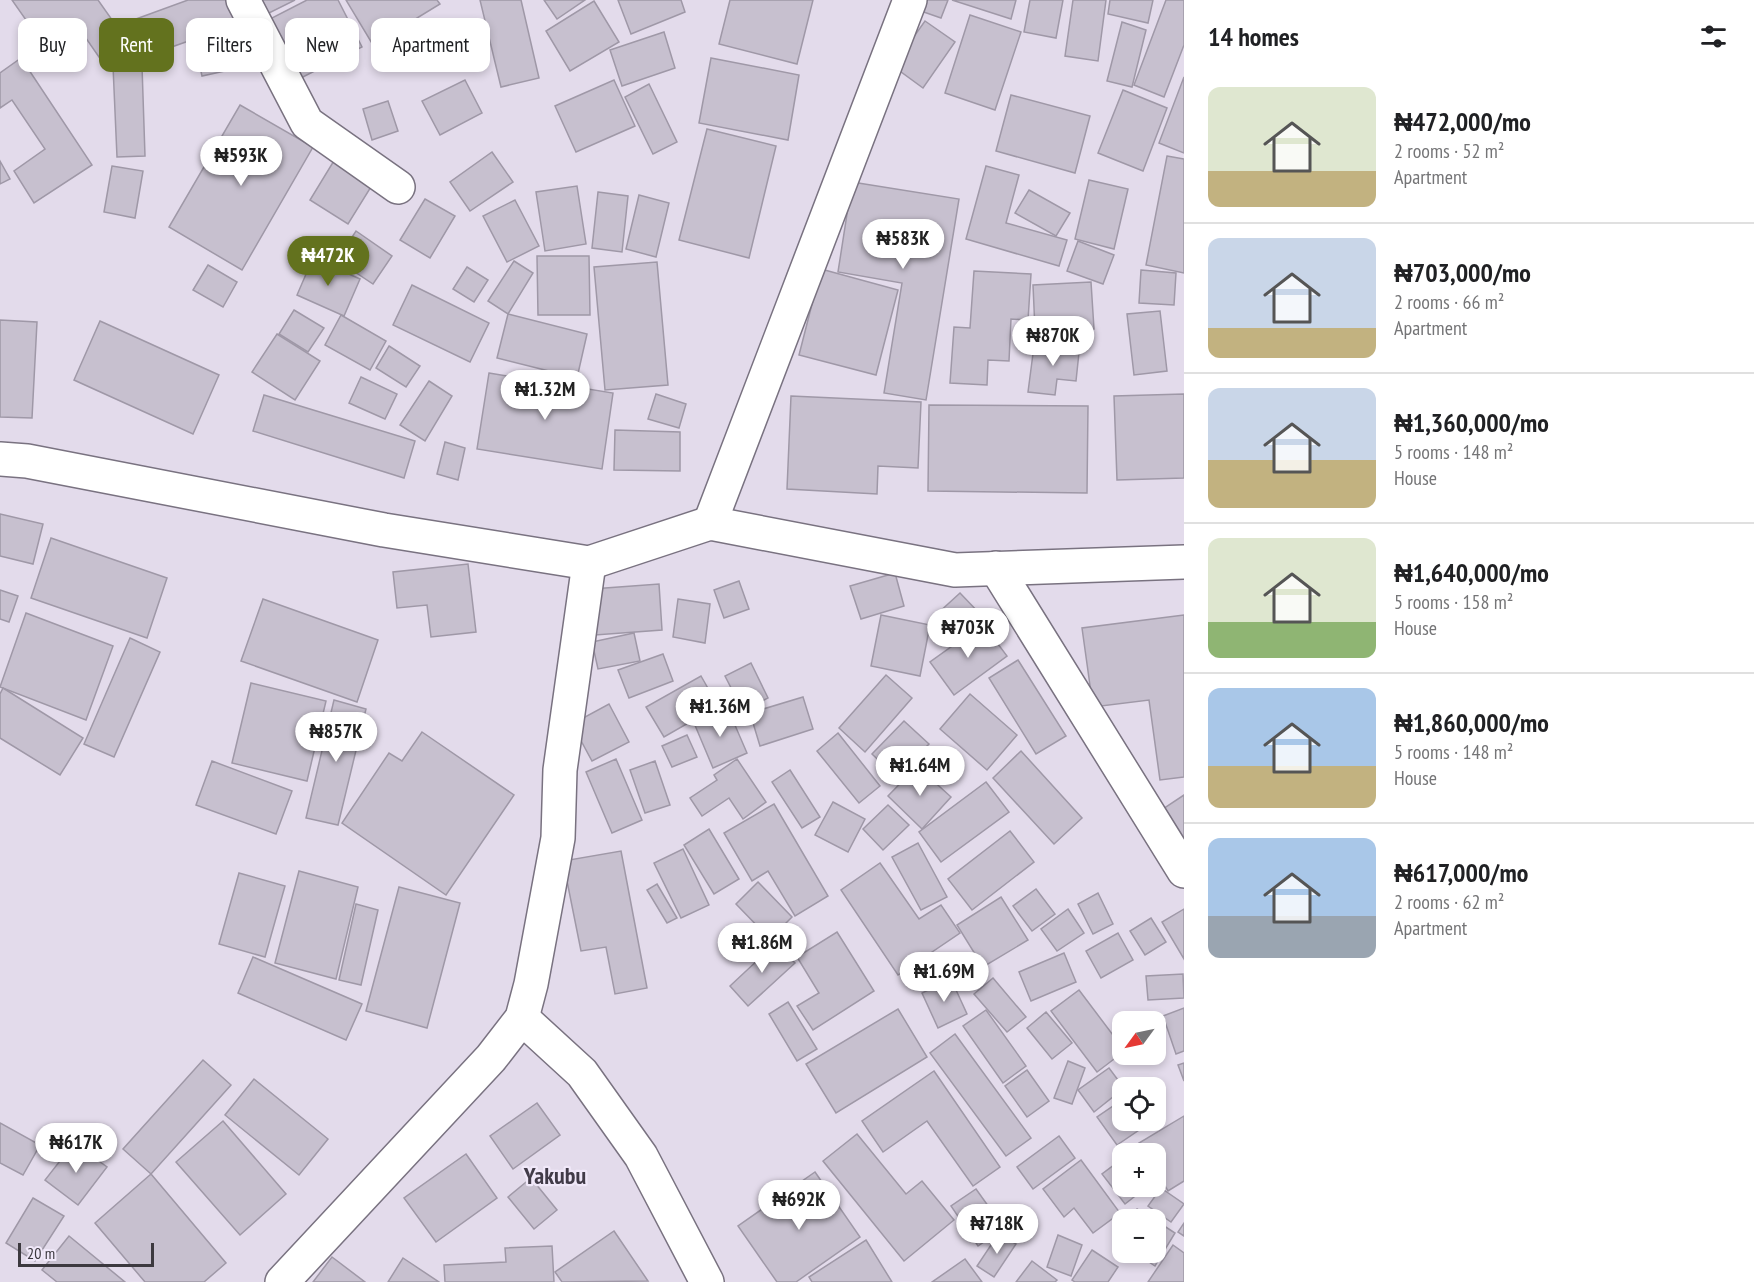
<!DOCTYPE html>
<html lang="en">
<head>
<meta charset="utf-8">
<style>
	body { margin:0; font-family:"PT Sans Narrow",sans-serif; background:#f6f6f6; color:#202124; height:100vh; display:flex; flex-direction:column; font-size:22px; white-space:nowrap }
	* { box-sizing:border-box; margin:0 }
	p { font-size:20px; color:#757577 }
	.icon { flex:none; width:33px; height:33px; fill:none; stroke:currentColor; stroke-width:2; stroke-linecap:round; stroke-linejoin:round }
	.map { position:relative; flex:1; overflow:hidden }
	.sheet { display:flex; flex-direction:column; background:#fff; width:570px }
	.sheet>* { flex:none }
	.guide { position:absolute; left:18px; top:18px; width:570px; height:54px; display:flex; gap:12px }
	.needle { width:39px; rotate:237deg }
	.tools { position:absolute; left:1112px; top:1011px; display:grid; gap:12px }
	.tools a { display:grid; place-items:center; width:54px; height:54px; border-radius:12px; background:#fff; box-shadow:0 3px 9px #0003; font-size:30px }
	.scale { position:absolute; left:18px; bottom:15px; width:136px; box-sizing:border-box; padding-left:6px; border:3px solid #3c393f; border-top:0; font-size:16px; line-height:21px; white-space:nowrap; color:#3c393f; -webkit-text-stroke:4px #f0e8f9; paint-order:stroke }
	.price { position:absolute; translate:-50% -51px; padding:0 14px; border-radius:21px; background:#fff; color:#222; font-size:20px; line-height:39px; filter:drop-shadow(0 2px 3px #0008) }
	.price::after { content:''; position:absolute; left:50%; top:36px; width:18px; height:14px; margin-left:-9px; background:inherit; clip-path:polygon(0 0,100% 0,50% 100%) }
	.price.current { background:#63721e; color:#fff }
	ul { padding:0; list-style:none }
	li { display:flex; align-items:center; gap:18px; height:150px; padding:0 24px }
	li+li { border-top:2px solid #e0e0e0 }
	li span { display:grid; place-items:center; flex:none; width:168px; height:120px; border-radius:12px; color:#555 }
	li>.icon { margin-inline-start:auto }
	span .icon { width:72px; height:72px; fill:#fffc; stroke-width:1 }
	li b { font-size:26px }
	h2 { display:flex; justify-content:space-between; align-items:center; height:72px; padding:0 24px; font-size:26px }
	.chip { padding:0 21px; border-radius:12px; background:#fff; box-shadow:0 3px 9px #0003; font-size:21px; line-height:54px }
	.chip.current { background:#63721e; color:#fff }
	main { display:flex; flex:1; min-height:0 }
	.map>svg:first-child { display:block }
	.building { fill:#c7c0cf; stroke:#9f98a7; stroke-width:1.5 }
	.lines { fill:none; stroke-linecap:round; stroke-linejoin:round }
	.minor-casing { stroke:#797280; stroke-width:36 }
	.minor { stroke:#fff; stroke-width:33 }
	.labels { text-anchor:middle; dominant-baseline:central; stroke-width:4.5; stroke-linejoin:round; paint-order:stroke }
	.district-label { font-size:24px; font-weight:bold; fill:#413b48; stroke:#f0e8f9 }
</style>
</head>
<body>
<main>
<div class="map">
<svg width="1184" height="1282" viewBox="0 0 1184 1282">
	<rect width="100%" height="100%" fill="#e3dbeb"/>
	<!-- building -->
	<g class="building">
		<path d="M12,0H98L127,41L101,60L79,28L47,50Z"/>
		<path d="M188,0H240L248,20L149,55L136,19Z"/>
		<path d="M257,0H295L265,15Z"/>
		<path d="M307,0H338L362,47L299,79L268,20Z"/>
		<path d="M346,0H437L440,4L373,45Z"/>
		<path d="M480,0H521L539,78L501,87Z"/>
		<path d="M544,0H585L557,19Z"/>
		<path d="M618,0H681L685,12L631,34Z"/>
		<path d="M730,0H813L797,64L719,44Z"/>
		<path d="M922,0H948L941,18L918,10Z"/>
		<path d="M952,0H1016L1011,19Z"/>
		<path d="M1030,0H1063L1056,38L1024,32Z"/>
		<path d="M1073,0H1106L1098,61L1065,56Z"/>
		<path d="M1110,0H1153L1148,23L1108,14Z"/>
		<path d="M1166,0H1184V45L1164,97L1134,85Z"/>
		<path d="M594,1L619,42L570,71L546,31Z"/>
		<path d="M970,15L1021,32L995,110L945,93Z"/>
		<path d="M925,21L955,42L923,88L893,66Z"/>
		<path d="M1122,22L1146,30L1132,87L1107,81Z"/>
		<path d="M664,32L675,68L622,86L610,50Z"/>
		<path d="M244,34L252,65L202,76L195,45Z"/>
		<path d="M21,58L92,165L34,203L14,171L45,149L12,100L0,108V73Z"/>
		<path d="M711,58L799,75L788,140L699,123Z"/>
		<path d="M113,66H142L145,156L117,157Z"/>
		<path d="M1184,77V153L1159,143Z"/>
		<path d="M465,80L482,113L440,135L422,101Z"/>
		<path d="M614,80L635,126L576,152L555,106Z"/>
		<path d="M649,84L677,142L653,154L625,97Z"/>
		<path d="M1123,90L1167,108L1143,171L1098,153Z"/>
		<path d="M1011,95L1090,116L1075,173L996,151Z"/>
		<path d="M388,101L398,131L372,140L363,109Z"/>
		<path d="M240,105L313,147L242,270L169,227Z"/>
		<path d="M707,129L776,146L749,258L679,240Z"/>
		<path d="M492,152L513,182L470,211L450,182Z"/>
		<path d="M1167,156L1184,159V273L1146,265Z"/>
		<path d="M335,159L374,182L348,224L310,200Z"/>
		<path d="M0,161L10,179L0,184Z"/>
		<path d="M112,166L143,171L135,218L104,212Z"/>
		<path d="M986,166L1019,175L1006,223L1067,240L1059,266L966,239Z"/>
		<path d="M1089,180L1128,189L1114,249L1075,239Z"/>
		<path d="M852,182L959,199L926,400L884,393L902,283L838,272Z"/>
		<path d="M577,186L586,244L545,251L536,192Z"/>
		<path d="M1029,190L1070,213L1056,236L1015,213Z"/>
		<path d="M598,192L628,196L622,252L592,248Z"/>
		<path d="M639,195L669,203L656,257L626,249Z"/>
		<path d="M425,199L455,216L430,258L400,240Z"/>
		<path d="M515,200L539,246L507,262L483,216Z"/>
		<path d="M356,231L392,256L373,284L337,260Z"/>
		<path d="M1078,241L1114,255L1103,284L1067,271Z"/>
		<path d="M537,256H589L590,315H538Z"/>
		<path d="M313,258L360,279L344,316L297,295Z"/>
		<path d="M514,261L533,273L508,314L488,301Z"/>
		<path d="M657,262L668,385L605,390L594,267Z"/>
		<path d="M208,265L237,282L223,307L193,290Z"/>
		<path d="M467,267L488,280L474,302L453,289Z"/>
		<path d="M821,269L898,290L876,375L799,355Z"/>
		<path d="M1141,270L1176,273L1174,305L1139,303Z"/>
		<path d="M974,271L1031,274L1028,320L1011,319L1009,361L988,360L987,385L950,383L954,327L970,328Z"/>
		<path d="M1091,282L1094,329L1035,330L1033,285Z"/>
		<path d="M412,285L489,323L470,362L393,325Z"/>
		<path d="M294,310L324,328L308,352L279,334Z"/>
		<path d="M1160,311L1167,371L1134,375L1127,314Z"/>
		<path d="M508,314L587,334L577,378L497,358Z"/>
		<path d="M341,315L386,341L370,370L325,345Z"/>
		<path d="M0,320L37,322L32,418L0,417Z"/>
		<path d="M100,321L219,375L193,434L74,380Z"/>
		<path d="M277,334L320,361L295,400L252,372Z"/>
		<path d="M1059,341L1080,343L1076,381L1057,379L1055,395L1028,392L1034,346L1057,349Z"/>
		<path d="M389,346L420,366L406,387L376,368Z"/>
		<path d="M489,373L613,393L602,469L477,449Z"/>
		<path d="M361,377L397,394L385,419L349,403Z"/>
		<path d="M429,381L452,396L425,441L400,425Z"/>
		<path d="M656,394L686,404L679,428L648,419Z"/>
		<path d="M1184,394V478L1117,480L1114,396Z"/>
		<path d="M264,395L415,441L404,478L253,431Z"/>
		<path d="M791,396L921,402L918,468L878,466L877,494L787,489Z"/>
		<path d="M929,405L1088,406L1087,493L928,491Z"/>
		<path d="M615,430L680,432V471L614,470Z"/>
		<path d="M445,442L465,448L458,480L437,474Z"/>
		<path d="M0,514L43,524L33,564L0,556Z"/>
		<path d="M51,538L167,578L147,638L31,598Z"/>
		<path d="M468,564L476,632L431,637L427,605L397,608L393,572Z"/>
		<path d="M895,573L904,606L861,619L850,586Z"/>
		<path d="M739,581L749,609L724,618L714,590Z"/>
		<path d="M659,584L662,630L595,635L592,589Z"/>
		<path d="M0,590L18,596L9,622L0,619Z"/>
		<path d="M960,593L981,615L958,637L937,614Z"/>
		<path d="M263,599L378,640L357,702L241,661Z"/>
		<path d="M678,599L710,604L705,643L673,637Z"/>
		<path d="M26,613L113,646L86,720L0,687Z"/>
		<path d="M881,615L930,625L920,676L871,666Z"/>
		<path d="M1184,615V777L1160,780L1149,700L1093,707L1082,628Z"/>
		<path d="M983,624L1007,656L954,695L930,662Z"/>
		<path d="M634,633L640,661L598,669L592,642Z"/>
		<path d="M130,638L160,652L114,757L84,744Z"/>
		<path d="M663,654L673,681L629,698L618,670Z"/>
		<path d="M1018,660L1066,736L1036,754L989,678Z"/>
		<path d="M751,663L768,698L743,711L725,676Z"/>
		<path d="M886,675L912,698L865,752L839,728Z"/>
		<path d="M701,676L718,706L664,737L646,707Z"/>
		<path d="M251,683L326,701L307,781L232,763Z"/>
		<path d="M3,688L83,738L60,775L0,738V694Z"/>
		<path d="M970,694L1017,735L987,770L940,729Z"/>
		<path d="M803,697L813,729L760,746L750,713Z"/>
		<path d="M334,700L366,709L338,825L306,818Z"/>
		<path d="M609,704L629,742L592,761L572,724Z"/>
		<path d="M728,709L747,753L713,768L694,723Z"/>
		<path d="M904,721L929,744L896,777L872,754Z"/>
		<path d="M422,732L514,795L446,895L342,823L389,753L402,761Z"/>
		<path d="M838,733L880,786L859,803L817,751Z"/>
		<path d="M687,735L697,757L672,767L662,746Z"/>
		<path d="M1021,751L1082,818L1054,844L993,778Z"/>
		<path d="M616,759L642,820L612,833L586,772Z"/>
		<path d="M737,759L766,802L743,819L729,798L702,816L690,798L717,780L714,775Z"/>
		<path d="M212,761L292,791L276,834L196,805Z"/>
		<path d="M655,761L670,805L645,813L630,770Z"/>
		<path d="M917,766L951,797L922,829L888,796Z"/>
		<path d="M790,770L820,817L802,828L772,782Z"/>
		<path d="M986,782L1009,812L941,862L919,832Z"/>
		<path d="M1184,795V851L1157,813Z"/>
		<path d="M833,802L865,819L848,852L815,835Z"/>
		<path d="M774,804L828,896L795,916L768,871L752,881L724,833Z"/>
		<path d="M888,805L909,825L883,850L863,829Z"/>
		<path d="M709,829L739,879L714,894L684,845Z"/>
		<path d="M1010,831L1034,862L972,910L948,879Z"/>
		<path d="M918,843L947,897L921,910L892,857Z"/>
		<path d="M683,849L709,905L681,918L654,863Z"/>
		<path d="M621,851L647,988L615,994L606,947L581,951L563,861Z"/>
		<path d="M880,863L919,919L941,905L960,933L898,975L841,890Z"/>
		<path d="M299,871L358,887L336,979L275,963Z"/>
		<path d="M239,873L285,886L265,957L219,944Z"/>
		<path d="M758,882L792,917L770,939L736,904Z"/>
		<path d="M657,884L677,918L667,923L647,890Z"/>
		<path d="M399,887L460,903L427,1028L366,1011Z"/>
		<path d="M1036,889L1055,914L1032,931L1013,906Z"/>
		<path d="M1098,893L1113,924L1093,934L1078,904Z"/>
		<path d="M1001,897L1028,940L983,967L957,925Z"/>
		<path d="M356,904L378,910L361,985L339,980Z"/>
		<path d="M1068,909L1084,933L1057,951L1041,929Z"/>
		<path d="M1184,909V959L1162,922Z"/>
		<path d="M1151,918L1166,942L1145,955L1130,931Z"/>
		<path d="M837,932L874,991L813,1030L797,1006L819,993L797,957Z"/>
		<path d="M1118,933L1133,960L1101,978L1086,951Z"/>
		<path d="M776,943L795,963L748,1006L730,986Z"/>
		<path d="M1064,953L1076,982L1031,1001L1019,972Z"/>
		<path d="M253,957L362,1004L346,1040L238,993Z"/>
		<path d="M1183,974L1184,998L1148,1000L1146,976Z"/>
		<path d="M993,978L1026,1017L1007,1032L974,994Z"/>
		<path d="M951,979L967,1014L938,1028L922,993Z"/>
		<path d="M1079,990L1122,1047V1053L1097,1072L1051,1011Z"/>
		<path d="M788,1002L817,1049L797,1061L769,1014Z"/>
		<path d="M1184,1008V1051L1176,1054L1163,1016Z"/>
		<path d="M898,1009L927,1057L836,1113L806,1064Z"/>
		<path d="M986,1010L1026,1066L1003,1083L963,1026Z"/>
		<path d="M1046,1012L1072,1043L1052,1059L1027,1028Z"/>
		<path d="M955,1034L1031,1138L1006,1156L930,1053Z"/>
		<path d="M203,1060L231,1085L151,1174L123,1149Z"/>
		<path d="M1068,1061L1085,1068L1072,1104L1054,1098Z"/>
		<path d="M1184,1063V1081L1178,1065Z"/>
		<path d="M1109,1068L1124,1088L1094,1112L1078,1090Z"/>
		<path d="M1027,1070L1049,1101L1027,1117L1005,1086Z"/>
		<path d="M934,1071L1000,1167L973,1186L927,1121L883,1152L862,1121Z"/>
		<path d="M254,1079L328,1139L299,1175L225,1115Z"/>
		<path d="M1122,1100V1120H1137L1142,1128L1117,1145L1097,1117Z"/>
		<path d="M537,1103L560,1135L513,1169L490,1136Z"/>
		<path d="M1184,1116V1181L1168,1191L1155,1169V1154H1146L1139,1143Z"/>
		<path d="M223,1121L286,1194L240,1235L176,1162Z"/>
		<path d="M0,1123L40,1145L23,1175L0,1163Z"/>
		<path d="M857,1134L906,1194L922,1181L954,1220L904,1261L823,1161Z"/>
		<path d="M1059,1136L1075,1158L1033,1189L1017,1167Z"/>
		<path d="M74,1143L107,1167L78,1205L45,1180Z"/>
		<path d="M466,1154L497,1198L436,1242L404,1198Z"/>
		<path d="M1122,1159V1186H1148L1125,1204L1102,1174Z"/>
		<path d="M1081,1160L1120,1213L1093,1233L1074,1208L1064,1217L1043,1189Z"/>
		<path d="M815,1172L860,1237L796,1282H777L738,1226Z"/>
		<path d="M151,1174L226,1263L204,1282H145L95,1223Z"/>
		<path d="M531,1178L557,1210L534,1229L508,1197Z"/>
		<path d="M1161,1188L1184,1204L1171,1222L1148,1206Z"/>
		<path d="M976,1189L1004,1228L978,1246L951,1206Z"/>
		<path d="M33,1198L64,1216L35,1261L6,1243Z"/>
		<path d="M1137,1209L1154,1220H1131Z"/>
		<path d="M1155,1220L1175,1233L1155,1266L1134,1252H1155Z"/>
		<path d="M1184,1223V1236L1178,1232Z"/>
		<path d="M614,1231L648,1281L562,1282L555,1272Z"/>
		<path d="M999,1233L1016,1244L994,1277L977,1266Z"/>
		<path d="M1058,1235L1082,1245L1071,1276L1047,1267Z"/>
		<path d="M69,1236L125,1282H57L42,1270Z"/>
		<path d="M866,1240L892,1282H812L809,1277Z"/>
		<path d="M1173,1245L1184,1253V1282H1148Z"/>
		<path d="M552,1246L554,1282H445L444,1265L506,1262L505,1248Z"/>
		<path d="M1092,1250L1118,1267L1108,1282H1075L1072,1280Z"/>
		<path d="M332,1257L365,1282H313Z"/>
		<path d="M403,1258L439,1282H388Z"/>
		<path d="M965,1259L982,1282H932Z"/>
		<path d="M1032,1261L1057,1280L1055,1282H1016Z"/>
	</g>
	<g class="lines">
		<!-- minor casing -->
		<g class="minor-casing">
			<g id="minor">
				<path d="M243,0L307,123L398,187"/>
				<path d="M0,459L27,461L384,530L589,563L710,523L955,570L1184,562"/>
				<path d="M710,523L910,0"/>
				<path d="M996,568L1184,871"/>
				<path d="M522,1018L582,1073L641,1156L707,1282"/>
				<path d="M282,1282L491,1058L522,1018L531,984L558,838L560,770L589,563"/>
			</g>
		</g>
		<!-- minor -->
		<use href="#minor" class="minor"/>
	</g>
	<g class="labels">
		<!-- district labels -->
		<g class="district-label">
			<text x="555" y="1175">Yakubu</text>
		</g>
	</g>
</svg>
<div class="tools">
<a><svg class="needle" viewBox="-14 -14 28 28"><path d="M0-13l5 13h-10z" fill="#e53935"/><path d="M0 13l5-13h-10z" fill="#757577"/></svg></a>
<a><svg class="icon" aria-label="locate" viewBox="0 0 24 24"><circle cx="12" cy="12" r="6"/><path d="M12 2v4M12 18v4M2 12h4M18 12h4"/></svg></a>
<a>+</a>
<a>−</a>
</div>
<div class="scale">20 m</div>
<b class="price" style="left:241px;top:187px">₦593K</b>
<b class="price" style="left:903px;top:270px">₦583K</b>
<b class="price current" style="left:328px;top:287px">₦472K</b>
<b class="price" style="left:1053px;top:367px">₦870K</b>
<b class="price" style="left:545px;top:421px">₦1.32M</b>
<b class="price" style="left:968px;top:659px">₦703K</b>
<b class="price" style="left:720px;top:738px">₦1.36M</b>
<b class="price" style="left:336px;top:763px">₦857K</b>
<b class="price" style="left:920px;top:797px">₦1.64M</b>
<b class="price" style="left:762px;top:974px">₦1.86M</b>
<b class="price" style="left:944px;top:1003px">₦1.69M</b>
<b class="price" style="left:76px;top:1174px">₦617K</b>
<b class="price" style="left:799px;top:1231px">₦692K</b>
<b class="price" style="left:997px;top:1255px">₦718K</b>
<div class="guide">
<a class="chip">Buy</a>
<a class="chip current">Rent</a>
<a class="chip">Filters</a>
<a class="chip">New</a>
<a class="chip">Apartment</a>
</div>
</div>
<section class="sheet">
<h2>14 homes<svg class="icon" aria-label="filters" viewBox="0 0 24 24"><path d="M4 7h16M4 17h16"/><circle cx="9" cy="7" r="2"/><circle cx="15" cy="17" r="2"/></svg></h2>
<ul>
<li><span style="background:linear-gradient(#dfe7d0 70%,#c2b280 0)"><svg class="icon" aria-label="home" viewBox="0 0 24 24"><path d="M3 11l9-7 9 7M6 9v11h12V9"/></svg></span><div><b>₦472,000/mo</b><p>2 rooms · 52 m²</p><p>Apartment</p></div></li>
<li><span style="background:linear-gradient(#c9d6e8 75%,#c2b280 0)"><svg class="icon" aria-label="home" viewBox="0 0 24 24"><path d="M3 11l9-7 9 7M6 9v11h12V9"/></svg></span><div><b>₦703,000/mo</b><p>2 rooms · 66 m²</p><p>Apartment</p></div></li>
<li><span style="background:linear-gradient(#c9d6e8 60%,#c2b280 0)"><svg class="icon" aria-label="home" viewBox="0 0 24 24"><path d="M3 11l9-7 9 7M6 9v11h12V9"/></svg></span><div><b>₦1,360,000/mo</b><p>5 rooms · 148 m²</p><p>House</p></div></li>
<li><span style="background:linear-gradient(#dfe7d0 70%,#8fb573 0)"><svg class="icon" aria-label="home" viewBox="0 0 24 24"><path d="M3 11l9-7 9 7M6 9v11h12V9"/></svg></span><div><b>₦1,640,000/mo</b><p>5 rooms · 158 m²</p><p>House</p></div></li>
<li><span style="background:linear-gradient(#a9c7e8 65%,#c2b280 0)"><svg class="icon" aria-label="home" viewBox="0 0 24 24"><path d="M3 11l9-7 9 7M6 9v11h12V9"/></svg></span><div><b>₦1,860,000/mo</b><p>5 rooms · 148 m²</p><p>House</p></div></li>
<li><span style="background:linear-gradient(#a9c7e8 65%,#9aa5b1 0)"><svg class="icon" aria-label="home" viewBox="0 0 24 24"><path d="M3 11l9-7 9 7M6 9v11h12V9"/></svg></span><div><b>₦617,000/mo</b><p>2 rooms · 62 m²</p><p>Apartment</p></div></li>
</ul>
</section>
</main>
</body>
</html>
